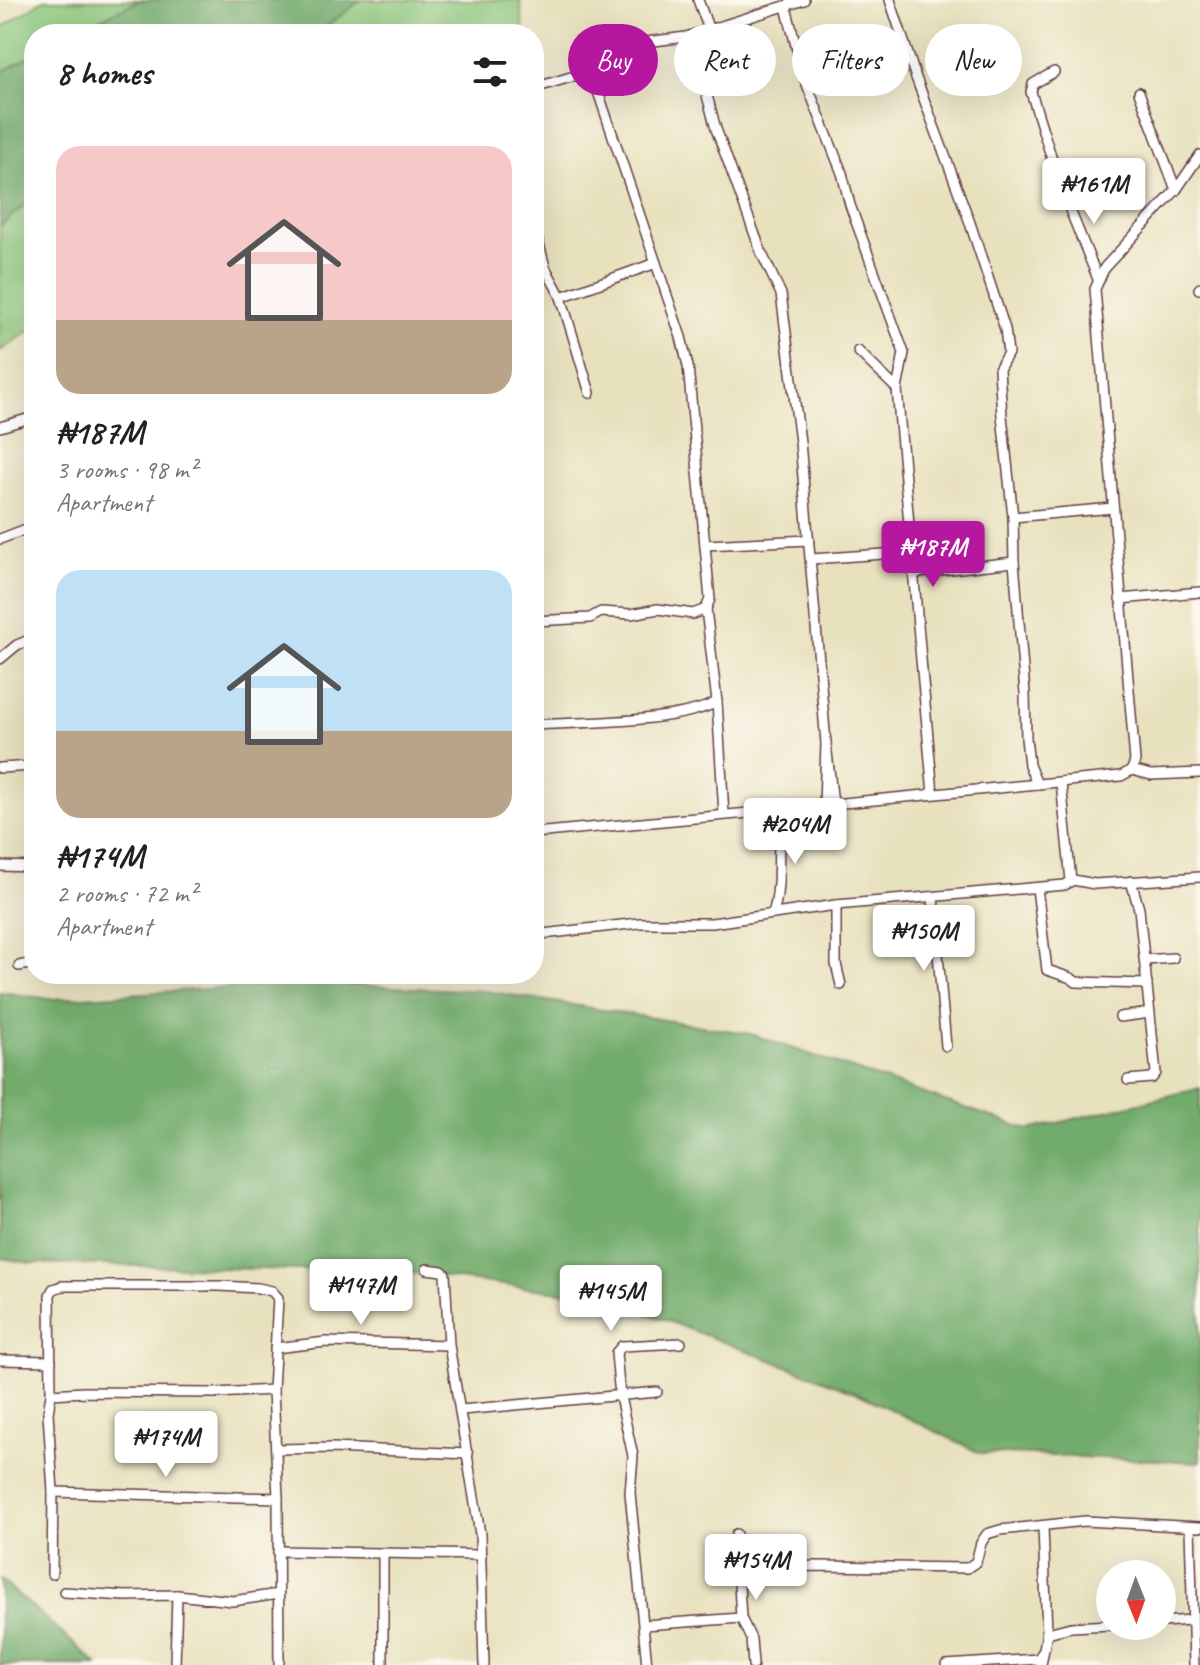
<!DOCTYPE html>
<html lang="en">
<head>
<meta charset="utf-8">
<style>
	body { margin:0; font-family:Caveat,sans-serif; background:#f2f2f2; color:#202124; height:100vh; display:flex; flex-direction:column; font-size:30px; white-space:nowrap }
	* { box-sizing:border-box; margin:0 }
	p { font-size:26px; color:#757577 }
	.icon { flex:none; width:44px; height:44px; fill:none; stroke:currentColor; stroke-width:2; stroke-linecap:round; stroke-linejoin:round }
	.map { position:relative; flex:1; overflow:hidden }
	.side { position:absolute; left:24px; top:24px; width:520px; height:960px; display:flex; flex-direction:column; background:#fff; border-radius:32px; box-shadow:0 8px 32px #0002 }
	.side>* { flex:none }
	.hud { position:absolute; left:568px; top:24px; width:512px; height:72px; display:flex; gap:16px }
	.needle { width:52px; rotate:179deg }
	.tools { position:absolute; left:1096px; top:1560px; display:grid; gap:16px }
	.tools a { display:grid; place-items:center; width:80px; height:80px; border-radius:50%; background:#fff; box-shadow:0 8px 32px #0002; font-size:40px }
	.price { position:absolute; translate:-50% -68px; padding:0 18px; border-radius:8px; background:#fff; color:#222; font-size:26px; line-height:52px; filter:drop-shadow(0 2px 4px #0008) }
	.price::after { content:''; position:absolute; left:50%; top:48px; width:24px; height:18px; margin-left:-12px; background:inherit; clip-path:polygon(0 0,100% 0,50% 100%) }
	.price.on { background:#b5179e; color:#fff }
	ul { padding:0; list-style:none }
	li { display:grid; align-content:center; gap:16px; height:424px; padding:0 32px }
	li span { display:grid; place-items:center; height:248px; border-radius:24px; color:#555 }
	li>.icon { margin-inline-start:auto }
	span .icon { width:144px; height:144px; fill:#fffc; stroke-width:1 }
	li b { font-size:34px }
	h2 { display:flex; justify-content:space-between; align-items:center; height:96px; padding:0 32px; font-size:34px }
	.pill { padding:0 28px; border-radius:36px; background:#fff; box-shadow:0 8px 32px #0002; font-size:28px; line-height:72px }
	.pill.on { background:#b5179e; color:#fff }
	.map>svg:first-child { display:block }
	.green { fill:#8dc87d; stroke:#6c7454; stroke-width:2 }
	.forest { fill:#72ac6c; stroke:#5e664c; stroke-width:2 }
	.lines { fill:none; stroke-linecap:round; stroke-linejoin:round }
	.minor-casing { stroke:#623c41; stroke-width:12 }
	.minor { stroke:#fff; stroke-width:9 }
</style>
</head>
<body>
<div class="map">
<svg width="1200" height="1665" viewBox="0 0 1200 1665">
	<rect width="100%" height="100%" fill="#fbf7ec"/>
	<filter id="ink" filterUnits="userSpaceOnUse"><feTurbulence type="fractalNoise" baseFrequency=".0125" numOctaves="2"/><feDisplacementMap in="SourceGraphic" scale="16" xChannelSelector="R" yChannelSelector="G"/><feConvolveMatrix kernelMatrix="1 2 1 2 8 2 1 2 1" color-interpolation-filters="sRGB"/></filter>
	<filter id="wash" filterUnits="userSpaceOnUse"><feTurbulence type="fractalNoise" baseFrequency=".006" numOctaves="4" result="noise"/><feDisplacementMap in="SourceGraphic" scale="32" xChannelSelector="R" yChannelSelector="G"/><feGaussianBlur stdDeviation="1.8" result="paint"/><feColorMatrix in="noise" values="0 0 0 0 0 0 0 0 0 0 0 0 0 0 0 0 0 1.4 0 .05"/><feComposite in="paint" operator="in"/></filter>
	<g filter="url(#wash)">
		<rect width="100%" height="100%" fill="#e8e1be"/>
		<!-- green -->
		<g class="green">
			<path d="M43,0H140L69,34H34V54L0,73V29Z"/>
			<path d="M361,0H520L524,34H316Z"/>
			<path d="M34,197V328L0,351V226Z"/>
		</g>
		<!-- forest -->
		<g class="forest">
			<path d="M140,0H361L316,34H69Z"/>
			<path d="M34,54V197L0,226V73Z"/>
			<path d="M301,983L486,991L751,1034L1029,1130L1200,1088V1462L980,1453L855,1392L607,1298L412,1273L30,1263L0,1258V992L51,999Z"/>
			<path d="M0,1579L98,1665H0Z"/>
		</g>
	</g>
	<g filter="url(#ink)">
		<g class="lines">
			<!-- minor casing -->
			<g class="minor-casing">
				<g id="minor">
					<path d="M698,0L709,30"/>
					<path d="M890,0L915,75L969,220L1005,329L1008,353L999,369L1002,416L1013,517L1014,562L1025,693L1026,738L1029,765L1037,784"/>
					<path d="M786,7L804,77L842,173L850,205L904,353L897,389L933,794"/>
					<path d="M686,37L705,88L716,129L762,254L781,294L800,442L826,743"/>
					<path d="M591,71L681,337L688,366L710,599L706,609L717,702L724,814"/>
					<path d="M1054,72L1033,84L1031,92L1060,185L1098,279"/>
					<path d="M534,88L591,71L646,42L686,37L804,0"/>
					<path d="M1139,92L1176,190"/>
					<path d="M534,225L545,267L561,297L590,393"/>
					<path d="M1199,289L1200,288"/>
					<path d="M561,297L656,263"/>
					<path d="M858,351L897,389"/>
					<path d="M0,427L34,417"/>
					<path d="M1013,517L1113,508"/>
					<path d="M0,539L34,526"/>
					<path d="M705,545L809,540"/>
					<path d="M811,559L913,552"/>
					<path d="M915,573L1014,562"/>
					<path d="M1120,599L1200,592"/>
					<path d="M534,621L590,618L601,612L631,614L658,609L693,614L706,609"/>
					<path d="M0,659L17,645L34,638"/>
					<path d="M534,725C582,722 677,723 717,702"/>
					<path d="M0,768L34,766"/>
					<path d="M1132,770L1151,775L1200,773"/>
					<path d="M1061,782L1071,881"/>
					<path d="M534,833L824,806L826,743L833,804L1121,776L1132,770L1135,761L1095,289L1105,267L1176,190L1200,155"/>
					<path d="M0,866L34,867"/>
					<path d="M1037,888L1047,970L1071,978L1076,982L1147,984"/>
					<path d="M933,897L946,1046"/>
					<path d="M836,905V964L841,985"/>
					<path d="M773,914C783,880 775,845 782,810"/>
					<path d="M534,935L639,923H712L836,905L1065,885L1073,880L1095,884L1200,877"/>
					<path d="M1145,960L1173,958"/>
					<path d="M19,966L34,963"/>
					<path d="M1120,1017L1150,1013"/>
					<path d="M1128,1080L1152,1078L1156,1073L1139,909L1131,881"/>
					<path d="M427,1269L442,1271L445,1274L449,1345L480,1534L484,1665"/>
					<path d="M275,1348L326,1342L449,1345"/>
					<path d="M0,1360L51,1361"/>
					<path d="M51,1394L50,1295L53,1289L62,1286H219L258,1288L272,1291L278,1298L273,1390L278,1498L279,1665"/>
					<path d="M461,1410L657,1392"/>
					<path d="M276,1449L332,1448L468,1454"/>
					<path d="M53,1492L278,1498"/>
					<path d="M1190,1528L1194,1665"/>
					<path d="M736,1534L741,1618L751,1639L753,1665"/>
					<path d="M278,1551L481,1555"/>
					<path d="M383,1554V1665"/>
					<path d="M737,1570L815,1566L967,1568L976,1562L981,1543L987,1534L1000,1530L1085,1521L1200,1527"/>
					<path d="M52,1574L53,1492L48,1413L51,1394L83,1392L215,1393L273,1390"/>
					<path d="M64,1592L125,1596L177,1595L233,1601L278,1594"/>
					<path d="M1162,1622L1192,1620"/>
					<path d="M644,1625L741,1618"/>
					<path d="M1047,1633L1071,1627L1110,1625"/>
					<path d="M175,1665L177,1595"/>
					<path d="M647,1665L630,1493L633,1456L620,1397L616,1353L622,1346L681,1343"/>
					<path d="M946,1665L1038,1659L1042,1653"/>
					<path d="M1041,1665L1047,1633L1043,1527"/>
				</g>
			</g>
			<!-- minor -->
			<use href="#minor" class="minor"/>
		</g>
	</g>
</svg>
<div class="tools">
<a><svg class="needle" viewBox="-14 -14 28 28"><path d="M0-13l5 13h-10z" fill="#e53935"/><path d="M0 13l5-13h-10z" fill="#757577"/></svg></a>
</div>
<b class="price" style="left:1094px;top:226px">₦161M</b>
<b class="price on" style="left:933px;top:589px">₦187M</b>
<b class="price" style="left:795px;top:866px">₦204M</b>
<b class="price" style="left:924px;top:973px">₦150M</b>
<b class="price" style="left:361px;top:1327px">₦147M</b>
<b class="price" style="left:611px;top:1333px">₦145M</b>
<b class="price" style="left:166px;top:1479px">₦174M</b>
<b class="price" style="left:756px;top:1602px">₦154M</b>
<div class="hud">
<a class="pill on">Buy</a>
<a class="pill">Rent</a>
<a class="pill">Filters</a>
<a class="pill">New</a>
</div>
<section class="side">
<h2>8 homes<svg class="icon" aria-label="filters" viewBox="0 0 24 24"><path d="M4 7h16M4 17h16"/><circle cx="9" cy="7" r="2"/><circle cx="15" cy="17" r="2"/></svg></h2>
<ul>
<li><span style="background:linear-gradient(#f6c9c9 70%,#b9a48a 0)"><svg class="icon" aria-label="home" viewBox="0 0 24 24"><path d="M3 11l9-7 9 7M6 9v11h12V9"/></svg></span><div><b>₦187M</b><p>3 rooms · 98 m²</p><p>Apartment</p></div></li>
<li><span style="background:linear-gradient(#bfe0f5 65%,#b9a48a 0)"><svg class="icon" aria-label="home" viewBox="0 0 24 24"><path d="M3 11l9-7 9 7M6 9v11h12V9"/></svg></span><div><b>₦174M</b><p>2 rooms · 72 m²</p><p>Apartment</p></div></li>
</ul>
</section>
</div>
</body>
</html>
